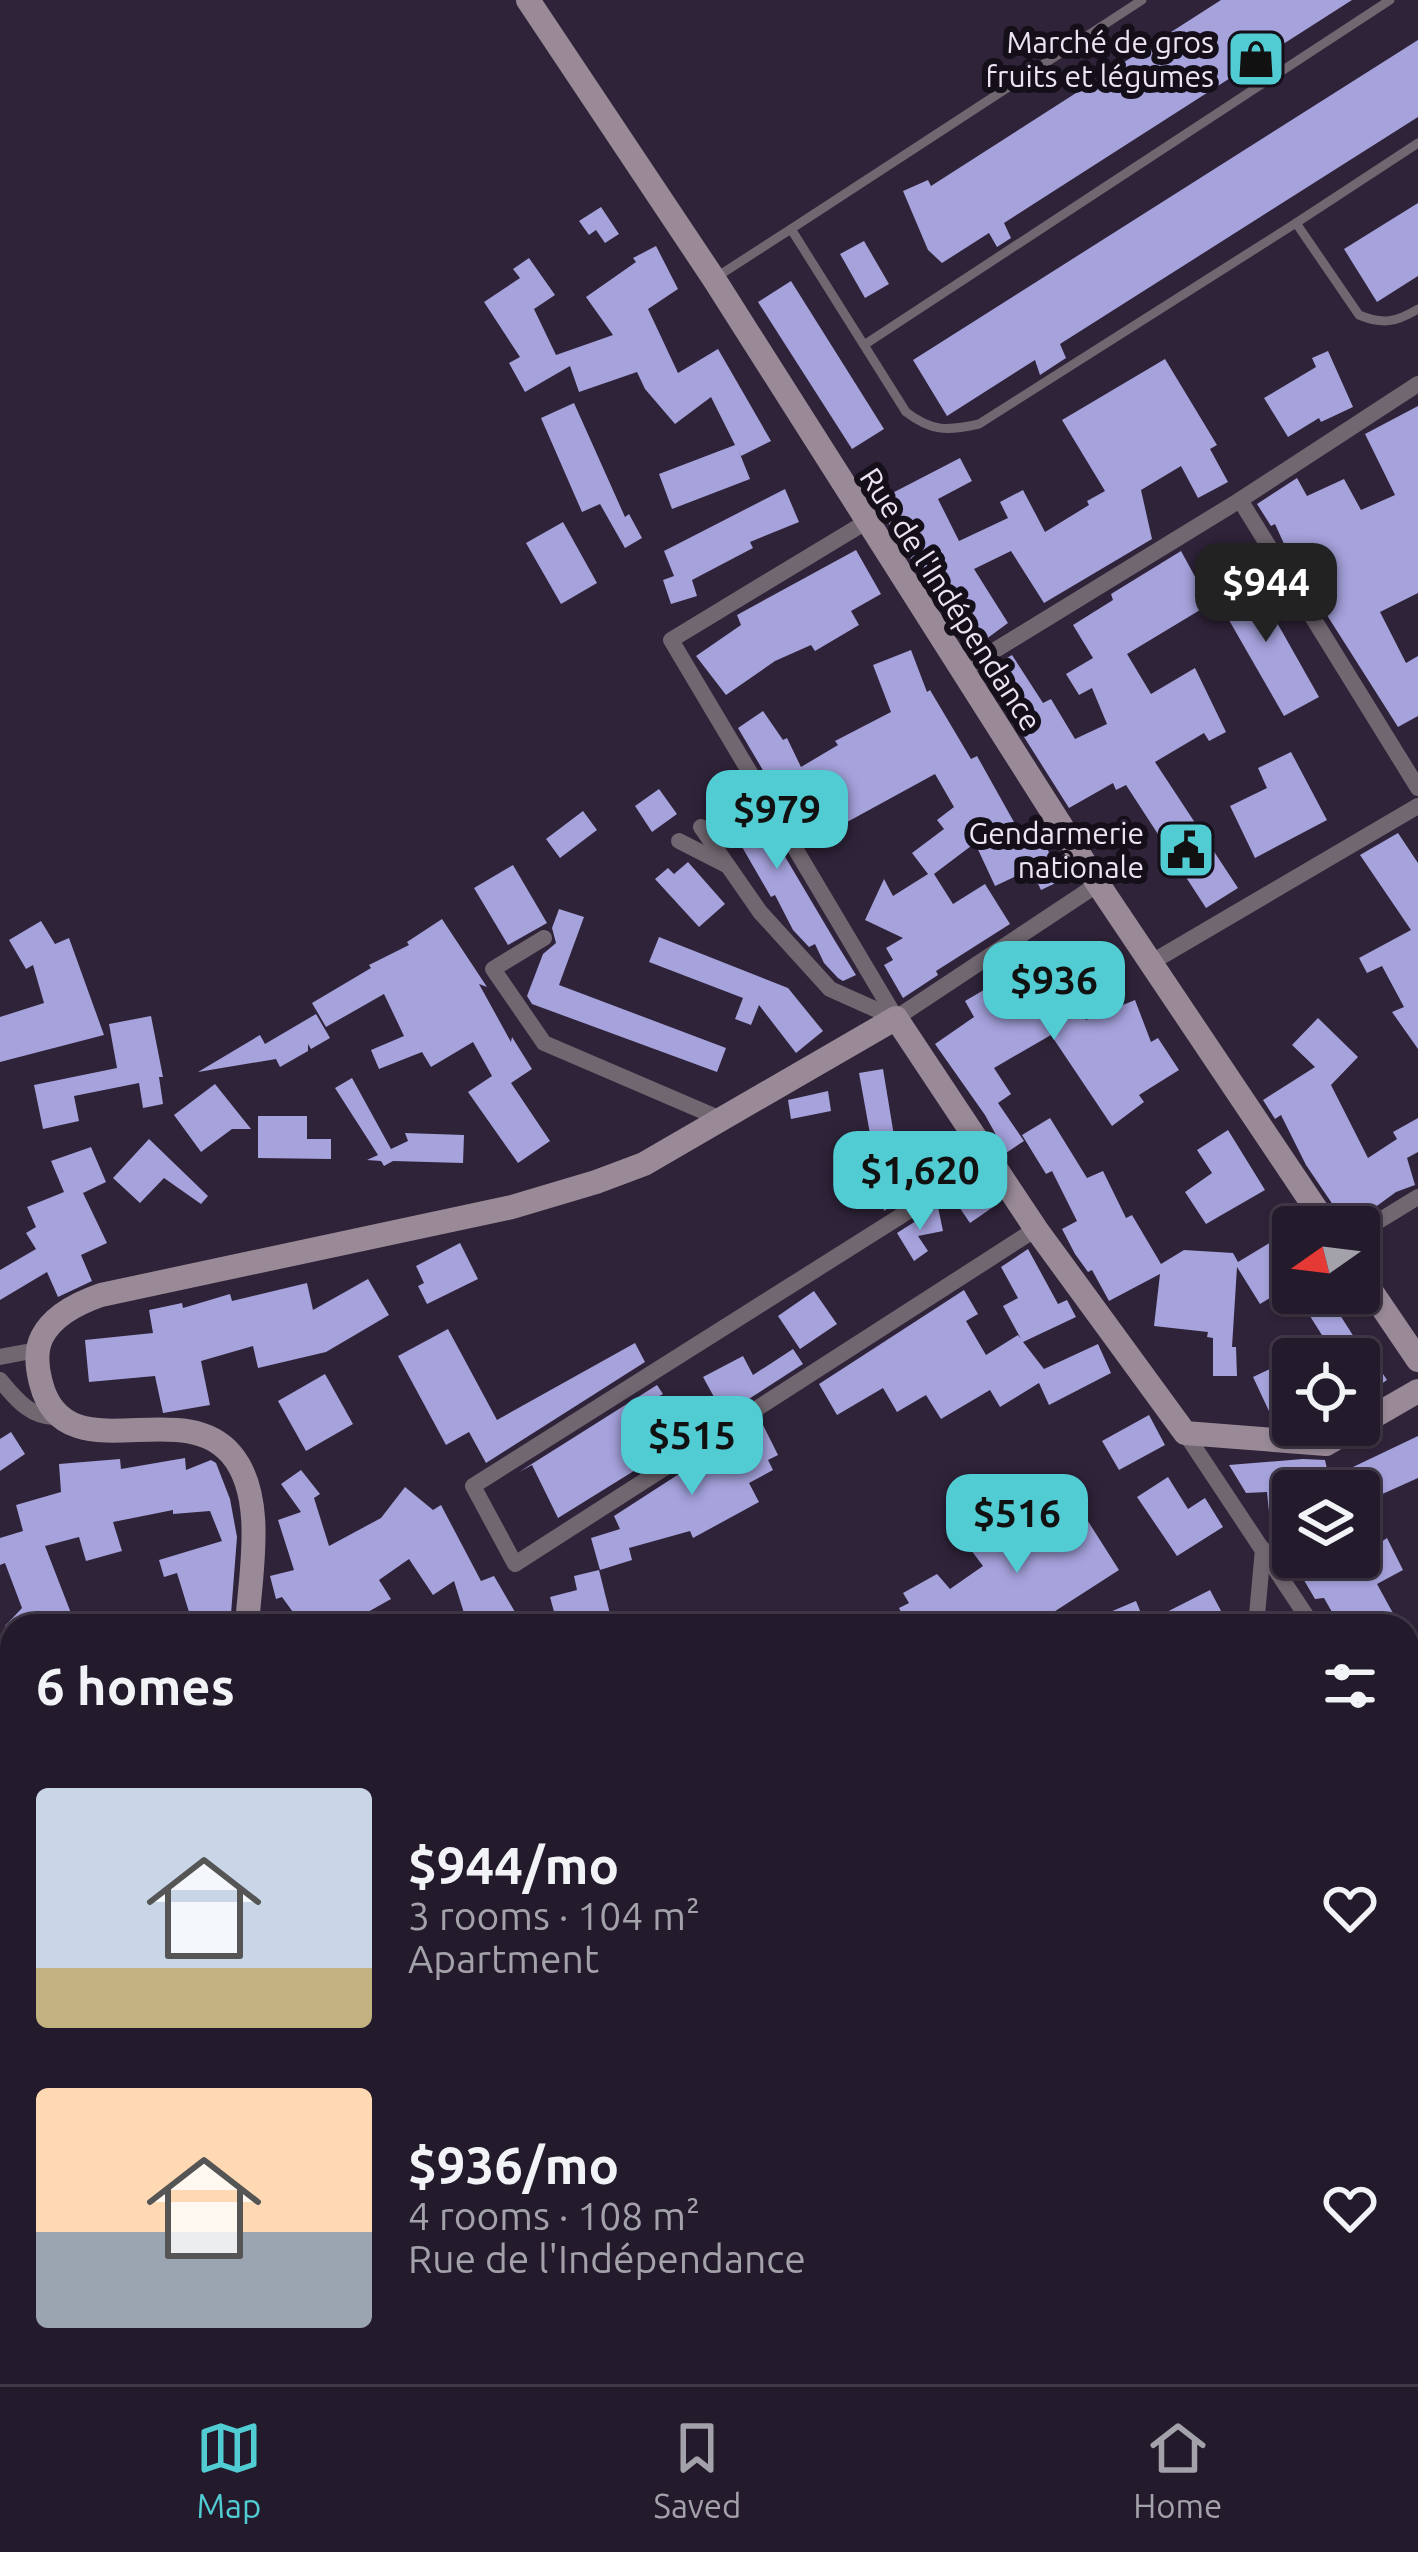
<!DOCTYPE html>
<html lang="en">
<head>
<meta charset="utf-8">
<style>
	body { margin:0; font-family:Ubuntu,sans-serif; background:#2f2737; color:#f1f3f6; height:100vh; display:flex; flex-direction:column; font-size:45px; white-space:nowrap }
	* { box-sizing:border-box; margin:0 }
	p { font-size:39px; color:#a3a1a9 }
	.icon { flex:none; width:66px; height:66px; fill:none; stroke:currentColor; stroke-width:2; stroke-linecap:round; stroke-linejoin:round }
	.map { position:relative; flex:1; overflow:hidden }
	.sheet { position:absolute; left:0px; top:1614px; width:1419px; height:771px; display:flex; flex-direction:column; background:#231a2b; border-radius:36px 36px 0 0; box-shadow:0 3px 9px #0004,0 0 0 3px #403847 }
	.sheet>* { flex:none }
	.needle { width:78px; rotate:256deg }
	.fabs { position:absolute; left:1272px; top:1206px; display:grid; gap:24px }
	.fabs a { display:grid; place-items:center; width:108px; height:108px; border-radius:12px; background:#231a2b; box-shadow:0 3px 9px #0004,0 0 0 3px #403847; font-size:60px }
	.price { position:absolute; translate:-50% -102px; padding:0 27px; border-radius:24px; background:#51ccd3; color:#111; font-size:39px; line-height:78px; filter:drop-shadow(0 3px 6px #0008) }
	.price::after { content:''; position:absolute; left:50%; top:72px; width:36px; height:27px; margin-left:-18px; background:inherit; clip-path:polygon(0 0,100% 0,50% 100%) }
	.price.active { background:#222; color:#fff }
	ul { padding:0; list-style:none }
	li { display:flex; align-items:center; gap:36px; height:300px; padding:0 36px }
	li span { display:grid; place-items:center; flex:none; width:336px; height:240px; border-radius:12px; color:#555 }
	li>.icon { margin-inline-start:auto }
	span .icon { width:144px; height:144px; fill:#fffc; stroke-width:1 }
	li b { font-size:51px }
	h2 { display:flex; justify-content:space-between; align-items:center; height:144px; padding:0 36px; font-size:51px }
	.tabs { display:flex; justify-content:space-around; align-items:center; height:168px; border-top:3px solid #403847; background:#231a2b; font-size:33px; color:#a3a1a9 }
	.tabs a { display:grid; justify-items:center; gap:6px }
	.tabs .active { color:#51ccd3 }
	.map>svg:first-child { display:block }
	.building { fill:#a5a2dc }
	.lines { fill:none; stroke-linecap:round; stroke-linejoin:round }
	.lane { stroke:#716770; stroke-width:9 }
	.street { stroke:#716770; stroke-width:16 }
	.secondary { stroke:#9a8a98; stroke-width:24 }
	.labels { text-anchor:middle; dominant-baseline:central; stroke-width:12; stroke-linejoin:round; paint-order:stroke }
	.poi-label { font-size:30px; fill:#ece4f3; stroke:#140f19; text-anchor:end }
	.street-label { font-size:30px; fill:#ece4f3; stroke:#140f19 }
</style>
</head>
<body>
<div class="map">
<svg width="1418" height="2384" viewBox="0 0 1418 2384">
	<rect width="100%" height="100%" fill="#2f2339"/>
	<!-- building -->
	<g class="building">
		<path d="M1221,0H1352L1004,223L1011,238L997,247L989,233L942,263L928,250L903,191L928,180L931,186Z"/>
		<path d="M1418,40V117L1060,344L1066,358L1040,375L1035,360L947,416L913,360Z"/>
		<path d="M1418,203V276L1377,302L1344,249Z"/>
		<path d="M601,207L619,234L605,243L596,230L589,235L579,221Z"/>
		<path d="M864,241L889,284L865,298L840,254Z"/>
		<path d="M656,246L678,289L648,309L678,373L718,349L771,441L741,456L738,449L750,479L672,509L659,474L735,445L711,397L675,424L645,389L637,372L579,392L570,366L525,392L509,363L520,357L484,302L520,278L513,269L529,258L555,295L534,309L556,355L613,335L586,297L636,262L633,258Z"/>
		<path d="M791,281L884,429L852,449L758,302Z"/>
		<path d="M1328,351L1353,407L1321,422L1319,418L1288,437L1264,398L1316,367L1312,358Z"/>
		<path d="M1165,359L1217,445L1210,449L1228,482L1198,498L1181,466L1141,490L1152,539L1044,603L1011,551L974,569L1008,623L974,648L943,601L939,603L875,502L960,458L972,481L938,499L959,541L1008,518L1000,502L1023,490L1045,532L1089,505L1087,501L1105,491L1062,420Z"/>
		<path d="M574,403L625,517L629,514L642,538L625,548L600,504L582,512L541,418Z"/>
		<path d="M1418,406V593L1380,612L1406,663L1418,656V716L1398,727L1290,557L1275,524L1271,526L1257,504L1297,478L1307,496L1344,479L1361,510L1395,495L1365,434Z"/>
		<path d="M785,489L799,522L750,542L753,548L692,580L697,596L671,604L663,580L674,576L664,551Z"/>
		<path d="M563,522L597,583L561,604L526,543Z"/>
		<path d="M856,550L881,594L851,611L859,625L815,651L811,645L775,661L726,695L696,656L741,625L737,615Z"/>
		<path d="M1181,551L1210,604L1127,654L1151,694L1195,668L1226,732L1209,741L1204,733L1155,762L1238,888L1206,908L1126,785L1116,790L1113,783L1069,808L983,672L1012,655L1043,703L1051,699L1075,739L1107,724L1092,688L1079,695L1066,674L1093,658L1073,625L1113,600L1111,594Z"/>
		<path d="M1249,573L1319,697L1284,716L1214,594Z"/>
		<path d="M911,650L927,692L930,690L971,759L977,756L1019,831L1035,823L1062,880L1041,890L1031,869L995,886L975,843L934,874L953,904L985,884L1010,924L936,971L938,975L903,998L884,965L893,960L886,948L903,938L865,920L884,879L893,896L928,874L912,853L944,829L937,820L954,807L935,774L838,827L831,815L800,833L738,728L763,711L783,740L787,738L801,767L838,745L835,741L891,712L873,665Z"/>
		<path d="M1291,752L1327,820L1255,858L1230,806L1267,788L1258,768Z"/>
		<path d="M735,772L835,941L856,975L843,981L838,978L824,963L815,944L809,947L793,930L775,895L771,897L708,788Z"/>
		<path d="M659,789L677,814L652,832L635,806Z"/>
		<path d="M583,811L597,830L560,858L546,839Z"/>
		<path d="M1398,833L1418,863V1049L1392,1012L1404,1007L1382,966L1367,973L1359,958L1411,930L1360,855Z"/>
		<path d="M688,862L725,904L699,927L655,879L668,868L674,874Z"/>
		<path d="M513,865L547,923L508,945L474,888Z"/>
		<path d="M559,909L584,917L559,985L726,1048L717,1072L532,1004L527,996L543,954L556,943L552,928Z"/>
		<path d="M442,919L487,987L479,984L511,1042L512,1037L532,1069L511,1083L550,1141L518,1163L468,1092L492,1076L473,1042L431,1067L422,1052L379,1069L371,1050L404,1036L384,994L326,1027L312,1003L371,968L369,965L409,945L407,942Z"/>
		<path d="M41,921L55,944L69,938L104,1035L0,1062V1017L44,1003L33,965L26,969L9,940Z"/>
		<path d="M659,937L788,988L823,1031L796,1053L759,1005L751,1025L735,1019L743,998L649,962Z"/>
		<path d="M1063,946L1085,979L1067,991L1086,1020L1135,1000L1151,1042L1158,1038L1179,1070L1139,1095L1144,1102L1112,1126L1051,1035L994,1068L1011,1094L998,1103L1024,1141L1006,1153L985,1115L935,1044L974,1017L965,1001L1001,980L1005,986Z"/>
		<path d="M316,1014L330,1038L311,1049L308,1044V1051L280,1067L276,1059L198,1072L260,1035L265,1044Z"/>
		<path d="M151,1016L163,1077H159L163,1104L143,1108L139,1083L74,1096L79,1121L43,1129L34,1085L117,1068L109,1024Z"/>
		<path d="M1318,1018L1358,1057L1331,1085L1368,1158L1397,1139L1393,1132L1418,1118V1152L1407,1158L1415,1185L1396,1192L1348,1227L1306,1165L1281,1115L1275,1119L1263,1100L1315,1067L1292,1045Z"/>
		<path d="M883,1069L898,1160L915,1155L924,1186L884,1211L859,1073Z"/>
		<path d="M352,1078L391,1149L408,1141L405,1133L464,1135L463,1163L393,1161L384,1166L381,1161L367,1160L378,1155L335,1088Z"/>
		<path d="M215,1084L251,1129H232L201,1152L174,1115Z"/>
		<path d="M828,1091L831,1111L791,1119L788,1100Z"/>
		<path d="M258,1116H307V1139H331V1159L258,1158Z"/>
		<path d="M1050,1118L1087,1178L1103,1171L1126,1218L1132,1215L1161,1264L1184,1250L1233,1253L1238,1262L1293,1229V1284L1260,1304L1237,1267L1232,1347H1236L1237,1376H1213V1338L1207,1337L1208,1332L1154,1326L1160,1274L1109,1301L1092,1270L1088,1272L1075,1254L1062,1229L1077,1221L1052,1171L1046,1174L1022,1135Z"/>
		<path d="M1228,1130L1265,1190L1206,1224L1185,1192L1212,1173L1197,1150Z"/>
		<path d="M149,1139L208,1196L201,1204L164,1178L140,1203L113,1178Z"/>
		<path d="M91,1147L106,1182L83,1193L107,1243L81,1255L92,1281L58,1297L47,1272L0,1300V1270L36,1249L26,1233L36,1227L27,1207L64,1192L51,1161Z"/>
		<path d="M980,1181L996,1205L970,1223L953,1198Z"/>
		<path d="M938,1207L943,1231L918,1236L928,1251L914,1261L897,1233Z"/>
		<path d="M460,1243L478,1279L427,1304L418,1286L424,1283L416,1266Z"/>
		<path d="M1028,1249L1058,1304L1067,1300L1076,1317L1023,1342L1044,1369L1098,1344L1111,1373L1049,1405L1039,1383L1000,1407L990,1390L941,1419L926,1395L897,1412L883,1388L837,1415L819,1384L964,1290L978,1314L966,1321L986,1355L1018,1335L1021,1339L1003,1306L1018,1298L1001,1267Z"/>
		<path d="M368,1279L389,1315L326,1352L258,1368L253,1346L201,1361L210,1405L163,1413L155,1376L89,1382L85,1340L153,1333L149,1310L182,1303L183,1308L230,1294L232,1301L307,1283L313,1310Z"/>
		<path d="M814,1291L837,1324L800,1349L778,1316Z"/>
		<path d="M1322,1293H1326L1368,1359H1337L1303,1305Z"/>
		<path d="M448,1329L497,1420L635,1343L645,1362L486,1463L469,1432L446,1445L398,1356Z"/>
		<path d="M793,1349L803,1364L724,1415L703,1377L743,1356L753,1375Z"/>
		<path d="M1372,1357L1387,1380L1359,1399V1366Z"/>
		<path d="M1272,1368L1293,1409V1425L1275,1424L1253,1377Z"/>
		<path d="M325,1374L353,1424L306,1451L278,1401Z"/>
		<path d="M657,1385L663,1394L645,1404L661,1437L673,1431L679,1443L558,1518L532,1465L519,1472Z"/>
		<path d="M1149,1415L1165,1445L1119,1470L1102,1441Z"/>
		<path d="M761,1421L778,1455L768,1460L773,1470L749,1483L759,1502L693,1538L690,1531L629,1548L632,1560L600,1570L591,1538L620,1529L614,1516Z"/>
		<path d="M11,1432L25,1454L0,1471V1439Z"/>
		<path d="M1418,1436V1478L1369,1500L1353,1467Z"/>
		<path d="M185,1458L186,1470L211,1460L216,1463L230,1499L237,1537L231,1614L193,1625L177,1573L164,1577L159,1560L222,1541L210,1511L173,1514V1510L113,1522L122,1551L86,1561L79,1537L45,1546L76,1626H5L22,1608L5,1563L0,1565V1538L23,1531L16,1505L61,1492L59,1464L120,1459L121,1469Z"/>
		<path d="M1303,1459L1325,1460L1332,1491H1293V1557H1359L1387,1538L1403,1570L1377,1584L1400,1626H1340L1324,1598L1315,1599L1270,1522L1267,1492L1246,1493L1229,1465Z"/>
		<path d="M301,1470L320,1494L314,1498L329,1546L381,1518L405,1487L433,1510L441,1505L481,1581L494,1576L515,1612L494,1626H468L454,1581L433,1595L409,1559L379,1580L391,1599L343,1626H303L282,1597L276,1599L270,1576L294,1570L278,1520L301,1512L281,1484Z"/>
		<path d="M1168,1477L1188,1509L1205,1498L1223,1527L1177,1556L1137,1497Z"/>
		<path d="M1072,1496L1119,1570L1032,1626H885L902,1614L899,1608L909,1603L903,1593L937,1574L950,1589L983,1566L971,1550L998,1530L1005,1539Z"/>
		<path d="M599,1570L613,1626H558L550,1597L577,1590L574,1576Z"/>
		<path d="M1210,1590L1229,1626H1077L1136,1601L1145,1623Z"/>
	</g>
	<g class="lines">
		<!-- lane -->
		<g class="lane">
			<path d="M1296,223L1418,143"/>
			<path d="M791,229L1142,0"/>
			<path d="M715,278L791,229L906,412C932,432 948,431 979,424L1296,223L1359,315C1383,325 1396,322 1418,309"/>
			<path d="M864,345L1390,0"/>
		</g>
		<!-- street -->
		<g class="street">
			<path d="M1240,500L1418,788"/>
			<path d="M866,522L671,640L896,1018"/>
			<path d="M961,671L1240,500L1418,384"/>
			<path d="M701,827L760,912L830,989L895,1018"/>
			<path d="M679,841L726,865"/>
			<path d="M544,938L493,969L544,1043L721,1119"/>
			<path d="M1152,962L1418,806"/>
			<path d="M896,1018L1098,884"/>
			<path d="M991,1159L473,1486L515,1564L1036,1229"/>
			<path d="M1359,1233L1418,1197"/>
			<path d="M0,1357L37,1350"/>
			<path d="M0,1380C16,1399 31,1419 59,1417"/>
			<path d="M1185,1433L1313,1626"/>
			<path d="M1256,1626L1263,1549"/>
			<path d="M0,1663L12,1678"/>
			<path d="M0,1741L12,1744"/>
			<path d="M1407,1770L1418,1787"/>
			<path d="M1407,2082L1418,2098"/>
			<path d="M805,2373L815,2384"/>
			<path d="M1030,2373L1039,2384"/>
			<path d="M1211,2373L1212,2384"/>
			<path d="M1333,2373L1345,2384"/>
			<path d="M886,2384V2373"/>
			<path d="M1108,2384L1111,2373"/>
		</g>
		<!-- secondary -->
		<g class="secondary">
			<path d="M528,0L714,279L1098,884L1328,1227"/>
			<path d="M1359,1273L1418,1360"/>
			<path d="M247,1626C250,1575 267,1496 231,1454C180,1394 64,1475 41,1383C37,1368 35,1351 42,1337C53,1315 78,1303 101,1295L512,1207L596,1182L644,1164L896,1018L1036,1229L1185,1433L1326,1444L1418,1391"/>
			<path d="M0,1991L12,1995"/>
		</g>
	</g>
	<!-- icons -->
	<defs>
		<g id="shop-square" transform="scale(3)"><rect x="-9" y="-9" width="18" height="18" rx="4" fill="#51ccd3" stroke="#140f19"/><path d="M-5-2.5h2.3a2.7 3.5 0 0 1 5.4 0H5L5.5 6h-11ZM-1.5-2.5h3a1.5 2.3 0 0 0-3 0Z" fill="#111"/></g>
		<g id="civic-square" transform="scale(3)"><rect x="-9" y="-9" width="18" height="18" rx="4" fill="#51ccd3" stroke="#140f19"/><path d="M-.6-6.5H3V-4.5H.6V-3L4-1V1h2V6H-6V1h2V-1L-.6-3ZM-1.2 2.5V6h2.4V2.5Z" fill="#111"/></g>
	</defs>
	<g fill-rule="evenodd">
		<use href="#shop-square" x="1256" y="59"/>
		<use href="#civic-square" x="1186" y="850"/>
	</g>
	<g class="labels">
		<!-- poi labels -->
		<g class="poi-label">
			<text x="1214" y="42">Marché de gros<tspan x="1214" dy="34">fruits et légumes</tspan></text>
			<text x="1144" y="833">Gendarmerie<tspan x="1144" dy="34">nationale</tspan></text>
		</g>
		<!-- street labels -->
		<g class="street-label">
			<text transform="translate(951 599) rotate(57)">Rue de l'Indépendance</text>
		</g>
	</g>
</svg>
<div class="fabs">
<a><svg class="needle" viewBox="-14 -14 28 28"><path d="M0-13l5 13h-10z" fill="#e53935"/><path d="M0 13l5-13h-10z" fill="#a3a1a9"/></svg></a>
<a><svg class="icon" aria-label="locate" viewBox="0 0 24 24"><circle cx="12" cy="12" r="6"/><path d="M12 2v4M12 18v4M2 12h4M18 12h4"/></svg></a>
<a><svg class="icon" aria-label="layers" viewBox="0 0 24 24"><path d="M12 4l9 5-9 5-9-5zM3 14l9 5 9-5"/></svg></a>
</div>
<b class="price active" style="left:1266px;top:645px">$944</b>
<b class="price" style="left:777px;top:872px">$979</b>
<b class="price" style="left:1054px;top:1043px">$936</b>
<b class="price" style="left:920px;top:1233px">$1,620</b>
<b class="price" style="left:692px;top:1498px">$515</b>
<b class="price" style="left:1017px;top:1576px">$516</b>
<section class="sheet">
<h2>6 homes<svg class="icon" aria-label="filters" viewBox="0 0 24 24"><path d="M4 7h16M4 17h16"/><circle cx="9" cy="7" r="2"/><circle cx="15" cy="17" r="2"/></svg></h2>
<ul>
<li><span style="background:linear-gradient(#c9d6e8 75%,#c2b280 0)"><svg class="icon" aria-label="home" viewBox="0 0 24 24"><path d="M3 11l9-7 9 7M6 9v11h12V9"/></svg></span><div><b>$944/mo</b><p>3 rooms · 104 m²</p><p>Apartment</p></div><svg class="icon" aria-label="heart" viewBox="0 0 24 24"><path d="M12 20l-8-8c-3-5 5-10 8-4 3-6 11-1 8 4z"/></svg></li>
<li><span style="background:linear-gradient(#ffd9b3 60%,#9aa5b1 0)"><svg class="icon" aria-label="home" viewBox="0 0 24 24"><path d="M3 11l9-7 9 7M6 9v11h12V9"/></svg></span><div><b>$936/mo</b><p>4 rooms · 108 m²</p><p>Rue de l'Indépendance</p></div><svg class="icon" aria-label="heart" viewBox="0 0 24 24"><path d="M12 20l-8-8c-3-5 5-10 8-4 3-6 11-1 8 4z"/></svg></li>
</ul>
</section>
</div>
<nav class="tabs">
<a class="active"><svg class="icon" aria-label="map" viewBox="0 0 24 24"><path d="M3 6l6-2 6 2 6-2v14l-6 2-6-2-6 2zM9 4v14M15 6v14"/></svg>Map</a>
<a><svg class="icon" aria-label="saved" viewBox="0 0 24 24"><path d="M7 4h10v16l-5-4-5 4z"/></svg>Saved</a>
<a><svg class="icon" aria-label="home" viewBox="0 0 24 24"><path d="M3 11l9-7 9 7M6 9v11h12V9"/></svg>Home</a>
</nav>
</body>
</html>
